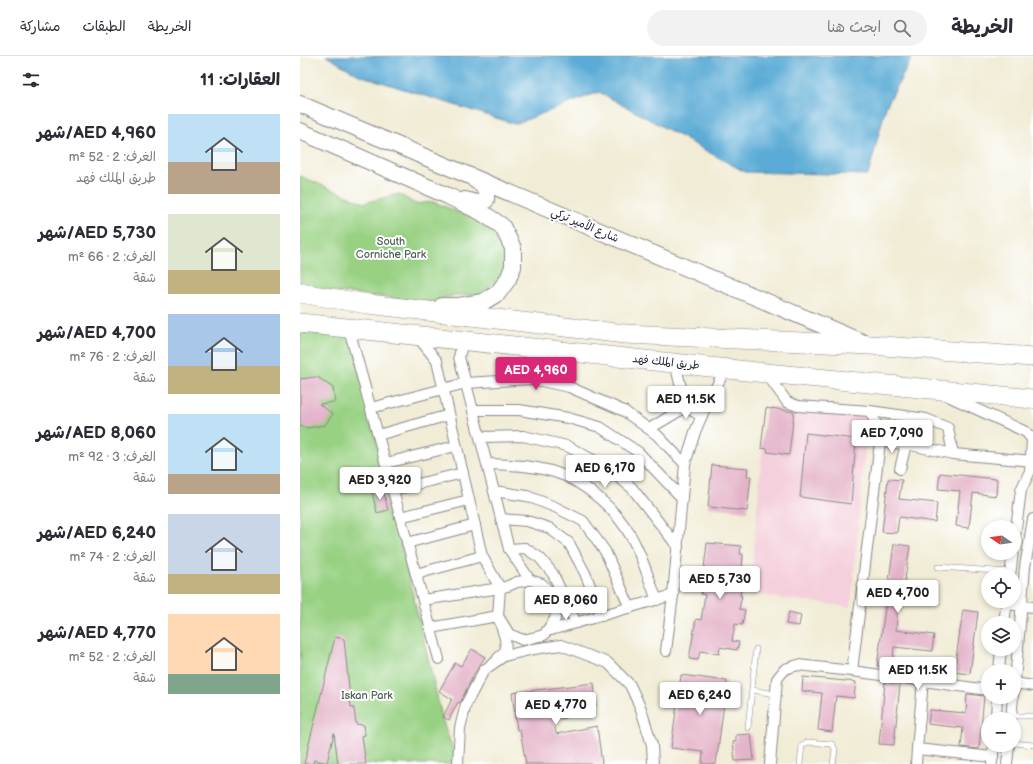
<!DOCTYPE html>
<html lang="ar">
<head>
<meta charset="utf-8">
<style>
	body { margin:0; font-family:"Balsamiq Sans","Playpen Sans Arabic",sans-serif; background:#f2f2f3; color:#2b2b33; direction:rtl; height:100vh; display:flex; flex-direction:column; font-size:15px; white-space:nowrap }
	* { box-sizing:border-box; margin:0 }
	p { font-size:13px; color:#7c7c81 }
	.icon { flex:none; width:22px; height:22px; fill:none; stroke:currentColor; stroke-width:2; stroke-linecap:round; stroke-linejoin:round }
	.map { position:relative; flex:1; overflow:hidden; direction:ltr }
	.details { display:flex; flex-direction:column; background:#fff; width:300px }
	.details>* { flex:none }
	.needle { width:26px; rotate:283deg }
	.buttons { position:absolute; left:681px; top:464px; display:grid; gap:8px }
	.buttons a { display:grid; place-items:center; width:40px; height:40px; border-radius:50%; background:#fff; box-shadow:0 2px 6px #0003; font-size:20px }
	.price { position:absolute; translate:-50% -34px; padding:0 9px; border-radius:4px; background:#fff; color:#222; font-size:13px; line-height:26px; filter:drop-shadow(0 1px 2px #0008) }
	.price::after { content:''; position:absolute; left:50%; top:24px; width:12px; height:9px; margin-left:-6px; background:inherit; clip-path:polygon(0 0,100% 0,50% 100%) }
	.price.selected { background:#db2777; color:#fff }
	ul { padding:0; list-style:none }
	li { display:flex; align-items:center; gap:12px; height:100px; padding:0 20px }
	li span { display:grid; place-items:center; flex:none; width:112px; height:80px; border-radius:0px; color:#555 }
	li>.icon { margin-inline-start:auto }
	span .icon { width:48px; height:48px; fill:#fffc; stroke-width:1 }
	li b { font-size:17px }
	h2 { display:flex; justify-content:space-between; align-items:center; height:48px; padding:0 20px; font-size:17px }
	header { display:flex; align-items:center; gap:24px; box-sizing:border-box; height:56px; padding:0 20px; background:#fff; border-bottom:1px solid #e1e1e2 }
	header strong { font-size:19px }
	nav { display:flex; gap:22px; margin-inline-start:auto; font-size:14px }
	.search { width:280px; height:36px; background:#f2f2f3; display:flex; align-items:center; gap:10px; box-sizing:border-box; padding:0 14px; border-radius:22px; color:#7c7c81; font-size:15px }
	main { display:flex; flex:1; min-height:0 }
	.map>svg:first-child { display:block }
	.built { fill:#f4cfdc }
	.green { fill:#99d183; stroke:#5e7a5f }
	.water { fill:#5aabd5; stroke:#3e6688 }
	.building { fill:#e4b3c9 }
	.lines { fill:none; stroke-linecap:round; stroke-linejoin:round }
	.service-casing { stroke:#8a8788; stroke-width:6 }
	.minor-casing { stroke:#8a8788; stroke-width:12 }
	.primary-casing { stroke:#8a8788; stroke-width:18 }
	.motorway-casing { stroke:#8a8788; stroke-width:20 }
	.service { stroke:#fff; stroke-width:5 }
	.minor { stroke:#fff; stroke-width:10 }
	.primary { stroke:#fff; stroke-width:16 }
	.motorway { stroke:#fff; stroke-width:19 }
	.labels { text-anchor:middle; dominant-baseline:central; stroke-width:4; stroke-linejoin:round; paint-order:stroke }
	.street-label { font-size:11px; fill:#22223b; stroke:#fff }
	.park-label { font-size:11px; fill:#4c5f54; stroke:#fff }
</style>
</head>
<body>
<header>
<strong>الخريطة</strong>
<div class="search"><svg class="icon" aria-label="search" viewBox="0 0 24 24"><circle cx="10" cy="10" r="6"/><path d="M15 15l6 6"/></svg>ابحث هنا</div>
<nav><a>الخريطة</a><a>الطبقات</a><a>مشاركة</a></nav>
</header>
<main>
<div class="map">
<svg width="733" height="708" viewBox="0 0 733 708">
	<rect width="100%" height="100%" fill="#fff"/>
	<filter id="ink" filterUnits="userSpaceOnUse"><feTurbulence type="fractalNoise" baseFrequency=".025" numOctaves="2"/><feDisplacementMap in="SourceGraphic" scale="8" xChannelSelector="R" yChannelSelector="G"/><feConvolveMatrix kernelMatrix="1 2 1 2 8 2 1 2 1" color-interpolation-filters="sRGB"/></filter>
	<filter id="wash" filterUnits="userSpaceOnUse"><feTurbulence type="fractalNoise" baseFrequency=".012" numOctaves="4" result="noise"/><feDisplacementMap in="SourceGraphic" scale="16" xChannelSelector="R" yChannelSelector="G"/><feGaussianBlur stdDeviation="0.9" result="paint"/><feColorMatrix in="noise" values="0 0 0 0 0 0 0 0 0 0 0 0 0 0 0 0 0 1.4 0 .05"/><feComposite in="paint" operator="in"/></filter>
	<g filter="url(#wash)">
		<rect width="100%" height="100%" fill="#f1ecd5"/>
		<!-- built -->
		<path class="built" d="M466,350L568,360L551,551L450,538Z"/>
		<!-- green -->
		<g class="green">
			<path d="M0,120L64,147L99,138L115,148L133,146L176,163L197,178L203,187L206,197V210L200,221L190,231L177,239H155L131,246L0,232Z"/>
			<path d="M0,276L52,281L143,666L158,708H0Z"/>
		</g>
		<!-- water -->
		<path class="water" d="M26,0H613L586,51L568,119L445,116L299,36L215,68L59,19Z"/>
		<g id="blocks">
			<!-- building -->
			<g class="building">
				<path d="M15,321L19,322L33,332L35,346L19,348L33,358L25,369L7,372L0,370V323Z"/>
				<path d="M466,352L472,353V352L494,356L489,399L467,396L468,393L461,392Z"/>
				<path d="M506,377L556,383L551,448L500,441Z"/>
				<path d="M412,409L448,412L447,420H451L447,455L408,451Z"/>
				<path d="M640,417L697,423L696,440L673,437L669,472L656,470L660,435L638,433Z"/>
				<path d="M588,423L602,424L599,443L637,447L635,466L599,461L597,477L582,476Z"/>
				<path d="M83,433L88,454L77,457L72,436Z"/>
				<path d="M407,487L441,490L440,498H443L442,514H446L445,524H442L440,540H442L439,553L445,554L442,569L435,568L432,585L439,586L437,594L420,591L419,598L400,595L398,604L389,603L396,563L401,564L405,539L401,538Z"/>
				<path d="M594,488L610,490L601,550H598L596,574L634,579L632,595L594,591L592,612L577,610Z"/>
				<path d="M663,554L678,556L670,618L654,616Z"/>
				<path d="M489,556L501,559L499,570L486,568Z"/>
				<path d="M35,581L44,583L51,651L54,652L56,668L64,669L65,679L62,680L66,708H38L34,677L27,707L14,704L13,708H4Z"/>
				<path d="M172,593L185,601L174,618L160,647L158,646L149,664L143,661L152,643L139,635L155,607L161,610Z"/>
				<path d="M381,619L427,625L416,708H402L403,696L371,692Z"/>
				<path d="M503,621L556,626L554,642L536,640L532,676L518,674L522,637L502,635Z"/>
				<path d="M585,626L600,628L594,689L579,688Z"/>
				<path d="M294,627L296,650L265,654L266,662L254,664L256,678L297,670L302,708H226L220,674H217L212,637Z"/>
				<path d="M667,638L684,640L679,693L661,691L663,672L628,668L630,654L666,657Z"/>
				<path d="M451,678L454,704L435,705L433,686L436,685V679Z"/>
			</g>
		</g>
	</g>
	<g filter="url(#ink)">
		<use href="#blocks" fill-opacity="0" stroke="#8a8788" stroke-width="1"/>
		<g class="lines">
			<!-- service casing -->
			<g class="service-casing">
				<g id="service">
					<path d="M638,511L711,516"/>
					<path d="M452,634L475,638"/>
					<path d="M711,660H733"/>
					<path d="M448,672L456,593"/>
					<path d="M714,687L733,689"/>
					<path d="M500,708L502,690L507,686L532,688L535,693L533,708"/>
				</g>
			</g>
			<!-- minor casing -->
			<g class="minor-casing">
				<g id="minor">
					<path d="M49,273L139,603"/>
					<path d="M117,280L137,305L182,500L200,532L123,544"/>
					<path d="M163,285L159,301L209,493L230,524"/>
					<path d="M466,317L487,346L498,350L570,355L626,363L648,372L653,398"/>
					<path d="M648,340L726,376L732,383L730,415L721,434L714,488"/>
					<path d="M381,349L402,360"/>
					<path d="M71,352L166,327L232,323L269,331L324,355L357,379L385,408"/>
					<path d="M173,354H219L268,362L300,371L338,396L382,442"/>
					<path d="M570,355L581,378"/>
					<path d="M349,373L379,355L383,340L375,307"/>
					<path d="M78,379L149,359"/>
					<path d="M180,381L223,380L267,390L306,411L332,432L378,491"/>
					<path d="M86,407L156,390"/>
					<path d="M187,408C209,409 232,409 254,416C285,425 318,455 333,484C343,503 349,524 357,544"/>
					<path d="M600,413L606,388"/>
					<path d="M93,434L163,417"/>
					<path d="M194,435L227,440L255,451L283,465L305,495L330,552"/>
					<path d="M100,461L169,444"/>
					<path d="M201,463L227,465L249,472L269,487L285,517L302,560"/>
					<path d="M107,487L175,469"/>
					<path d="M209,493L225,492L240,502L253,518L276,567"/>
					<path d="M116,518L182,500"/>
					<path d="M710,519L713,497"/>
					<path d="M230,524L242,528L253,540L257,550L255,563L244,579L223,584L209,578L198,560L200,532L208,530L217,526Z"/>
					<path d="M706,548L733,551"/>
					<path d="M704,567L707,545"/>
					<path d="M130,572L198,560L205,582L206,595L198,602"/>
					<path d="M251,574L373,539"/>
					<path d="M366,595L373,539L385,408L395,376L405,352L426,312"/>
					<path d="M552,615L688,634"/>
					<path d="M699,615L701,593"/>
					<path d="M623,625L617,693L693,701"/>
					<path d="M715,627L733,630"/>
					<path d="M714,636L725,511L733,463"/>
					<path d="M696,663L697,641"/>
					<path d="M711,663L713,641"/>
					<path d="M692,707L694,689"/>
					<path d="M158,708L160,672L166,648L184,614L204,600L234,593L261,589L308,607L330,629L341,653L352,689L353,708"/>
					<path d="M470,708L477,623L485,613L498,609L552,615L581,378L591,387L606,388L653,398L733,405"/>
					<path d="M616,708L617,693"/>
					<path d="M707,708L709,689"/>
				</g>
			</g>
			<!-- primary casing -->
			<g class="primary-casing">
				<g id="primary">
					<path d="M0,48L564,287"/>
					<path d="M0,75L148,140L181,156L202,170L213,192V211L208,223L198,237L183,246L159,250H142"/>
					<path d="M165,144L181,148L186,144C187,132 185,130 175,124"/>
				</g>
			</g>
			<!-- motorway casing -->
			<g class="motorway-casing">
				<g id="motorway">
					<path d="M0,237L68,248L325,278L570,289L733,301"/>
					<path d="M0,267L466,317L733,343"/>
				</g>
			</g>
			<!-- service -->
			<use href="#service" class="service"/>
			<!-- minor -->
			<use href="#minor" class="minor"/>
			<!-- primary -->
			<use href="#primary" class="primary"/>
			<!-- motorway -->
			<use href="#motorway" class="motorway"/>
		</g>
	</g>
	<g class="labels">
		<!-- street labels -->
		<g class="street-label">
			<text transform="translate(285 169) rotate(23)">شارع الأمير تركي</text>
			<text transform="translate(366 306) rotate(6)">طريق الملك فهد</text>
		</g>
		<!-- park labels -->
		<g class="park-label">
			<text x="91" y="185">South<tspan x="91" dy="13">Corniche Park</tspan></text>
			<text x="67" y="639">Iskan Park</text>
		</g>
	</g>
</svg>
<div class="buttons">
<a><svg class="needle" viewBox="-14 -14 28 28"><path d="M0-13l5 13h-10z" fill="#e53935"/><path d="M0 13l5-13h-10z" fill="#7c7c81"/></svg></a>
<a><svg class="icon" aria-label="locate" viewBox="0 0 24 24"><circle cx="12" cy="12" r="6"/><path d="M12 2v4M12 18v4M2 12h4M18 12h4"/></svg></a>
<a><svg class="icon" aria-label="layers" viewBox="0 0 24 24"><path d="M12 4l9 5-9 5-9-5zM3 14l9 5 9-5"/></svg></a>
<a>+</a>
<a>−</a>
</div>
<b class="price selected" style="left:236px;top:335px">AED 4,960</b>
<b class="price" style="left:386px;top:364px">AED 11.5K</b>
<b class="price" style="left:592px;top:398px">AED 7,090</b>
<b class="price" style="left:305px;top:433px">AED 6,170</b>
<b class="price" style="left:80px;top:445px">AED 3,920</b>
<b class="price" style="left:420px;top:544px">AED 5,730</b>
<b class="price" style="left:598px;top:558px">AED 4,700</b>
<b class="price" style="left:266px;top:565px">AED 8,060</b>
<b class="price" style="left:618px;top:635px">AED 11.5K</b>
<b class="price" style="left:400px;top:660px">AED 6,240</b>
<b class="price" style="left:256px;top:670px">AED 4,770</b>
</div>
<section class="details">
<h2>العقارات: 11<svg class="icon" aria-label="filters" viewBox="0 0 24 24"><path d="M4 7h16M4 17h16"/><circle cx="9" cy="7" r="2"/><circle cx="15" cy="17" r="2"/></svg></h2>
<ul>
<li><span style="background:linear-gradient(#bfe0f5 60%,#b9a48a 0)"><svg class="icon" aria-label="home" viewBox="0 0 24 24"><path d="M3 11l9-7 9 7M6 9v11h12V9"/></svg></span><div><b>AED 4,960/شهر</b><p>الغرف: 2 · 52 m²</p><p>طريق الملك فهد</p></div></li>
<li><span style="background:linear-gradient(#dfe7d0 70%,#c2b280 0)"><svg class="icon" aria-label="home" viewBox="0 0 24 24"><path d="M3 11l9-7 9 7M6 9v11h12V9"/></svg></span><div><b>AED 5,730/شهر</b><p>الغرف: 2 · 66 m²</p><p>شقة</p></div></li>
<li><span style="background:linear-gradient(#a9c7e8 65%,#c2b280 0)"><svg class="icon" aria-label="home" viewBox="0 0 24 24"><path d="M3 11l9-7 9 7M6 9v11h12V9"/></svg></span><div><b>AED 4,700/شهر</b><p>الغرف: 2 · 76 m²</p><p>شقة</p></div></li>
<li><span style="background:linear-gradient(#bfe0f5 75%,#b9a48a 0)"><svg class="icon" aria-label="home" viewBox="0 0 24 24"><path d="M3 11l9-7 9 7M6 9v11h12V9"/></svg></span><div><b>AED 8,060/شهر</b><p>الغرف: 3 · 92 m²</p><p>شقة</p></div></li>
<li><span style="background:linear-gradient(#c9d6e8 75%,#c2b280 0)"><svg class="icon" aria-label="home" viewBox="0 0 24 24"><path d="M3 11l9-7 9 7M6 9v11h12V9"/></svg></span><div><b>AED 6,240/شهر</b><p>الغرف: 2 · 74 m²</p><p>شقة</p></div></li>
<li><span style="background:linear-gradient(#ffd9b3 75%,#7fa58c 0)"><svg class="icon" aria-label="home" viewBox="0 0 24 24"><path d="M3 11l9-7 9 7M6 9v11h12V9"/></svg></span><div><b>AED 4,770/شهر</b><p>الغرف: 2 · 52 m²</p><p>شقة</p></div></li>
</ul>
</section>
</main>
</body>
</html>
